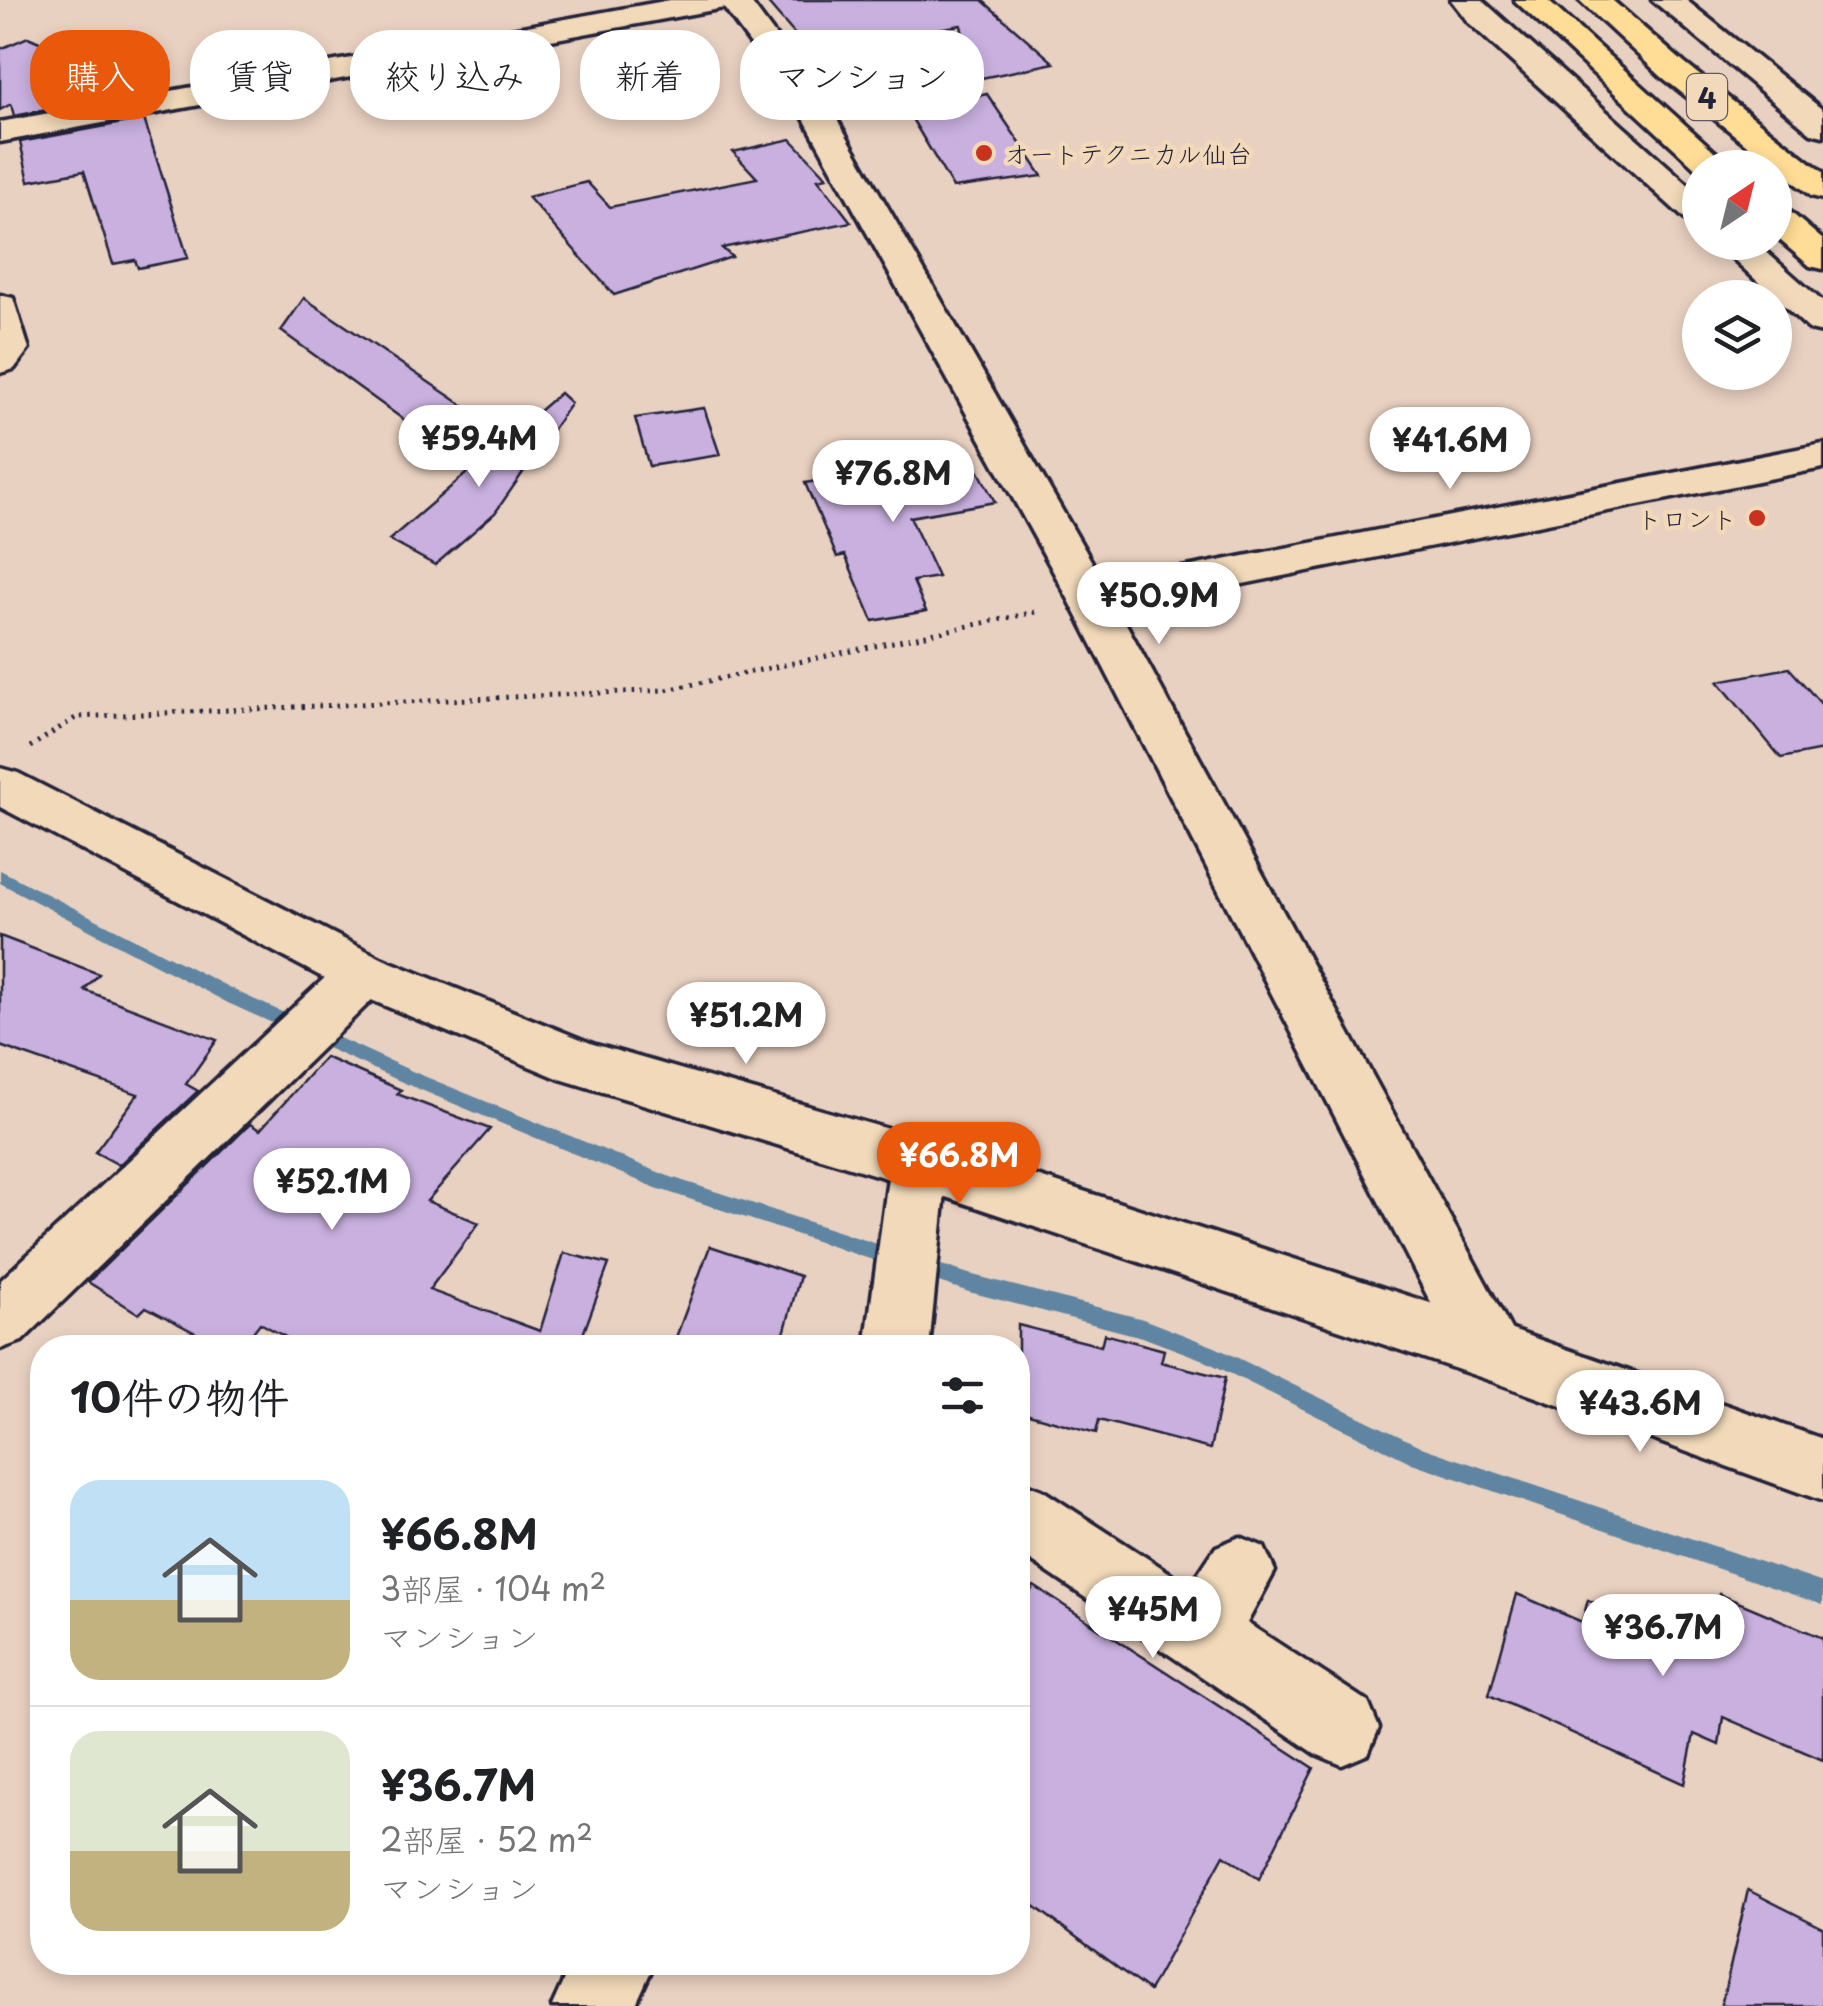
<!DOCTYPE html>
<html lang="ja">
<head>
<meta charset="utf-8">
<style>
	body { margin:0; font-family:"Playpen Sans","Klee One",sans-serif; background:#f2f2f2; color:#202124; height:100vh; display:flex; flex-direction:column; font-size:38px; white-space:nowrap }
	* { box-sizing:border-box; margin:0 }
	p { font-size:32px; color:#757577 }
	.icon { flex:none; width:55px; height:55px; fill:none; stroke:currentColor; stroke-width:2; stroke-linecap:round; stroke-linejoin:round }
	.map { position:relative; flex:1; overflow:hidden }
	.sheet { position:absolute; left:30px; top:1335px; width:1000px; height:640px; display:flex; flex-direction:column; background:#fff; border-radius:40px; box-shadow:0 5px 15px #0003 }
	.sheet>* { flex:none }
	.guide { position:absolute; left:30px; top:30px; width:1000px; height:90px; display:flex; gap:20px }
	.needle { width:65px; rotate:35deg }
	.tools { position:absolute; left:1682px; top:150px; display:grid; gap:20px }
	.tools a { display:grid; place-items:center; width:110px; height:110px; border-radius:50%; background:#fff; box-shadow:0 5px 15px #0003; font-size:50px }
	.price { position:absolute; translate:-50% -85px; padding:0 22px; border-radius:35px; background:#fff; color:#222; font-size:32px; line-height:65px; filter:drop-shadow(0 2px 5px #0008) }
	.price::after { content:''; position:absolute; left:50%; top:60px; width:30px; height:22px; margin-left:-15px; background:inherit; clip-path:polygon(0 0,100% 0,50% 100%) }
	.price.selected { background:#ea580c; color:#fff }
	ul { padding:0; list-style:none }
	li { display:flex; align-items:center; gap:30px; height:250px; padding:0 40px }
	li+li { border-top:2px solid #e0e0e0 }
	li span { display:grid; place-items:center; flex:none; width:280px; height:200px; border-radius:30px; color:#555 }
	li>.icon { margin-inline-start:auto }
	span .icon { width:120px; height:120px; fill:#fffc; stroke-width:1 }
	li b { font-size:42px }
	h2 { display:flex; justify-content:space-between; align-items:center; height:120px; padding:0 40px; font-size:42px }
	.tag { padding:0 35px; border-radius:40px; background:#fff; box-shadow:0 5px 15px #0003; font-size:35px; line-height:90px }
	.tag.selected { background:#ea580c; color:#fff }
	.map>svg:first-child { display:block }
	.lines { fill:none; stroke-linecap:round; stroke-linejoin:round }
	.stream { fill:#5e85a2; fill-rule:evenodd }
	.building { fill:#c9b0df; stroke:#22223b; stroke-width:2.5 }
	.street-casing { stroke:#22223b; stroke-width:7 }
	.secondary-casing { stroke:#22223b; stroke-width:7 }
	.highway-casing { stroke:#22223b; stroke-width:7 }
	.path { stroke:#22223b; stroke-width:5; stroke-dasharray:2.5 6; stroke-linecap:butt }
	.street { fill:#f1d9b9; fill-rule:evenodd }
	.secondary { fill:#f1d9b9; fill-rule:evenodd }
	.highway { fill:#ffdd96; fill-rule:evenodd }
	.poi-dot { fill:#c8321e; stroke:#f1d9b9; stroke-width:4 }
	.labels { text-anchor:middle; dominant-baseline:central; stroke-width:9; stroke-linejoin:round; paint-order:stroke }
	.far-poi-label { font-size:25px; fill:#22223b; stroke:#f1d9b9; text-anchor:start }
	.shield { fill:#f1d9b9; stroke:#605961; stroke-width:2.5 }
	.shield-label { font-size:28px; font-weight:bold; fill:#22223b }
</style>
</head>
<body>
<div class="map">
<svg width="1823" height="2006" viewBox="0 0 1823 2006">
	<rect width="100%" height="100%" fill="#e9d1c1"/>
	<filter id="ink" filterUnits="userSpaceOnUse"><feTurbulence type="fractalNoise" baseFrequency=".01" numOctaves="2"/><feDisplacementMap in="SourceGraphic" scale="20" xChannelSelector="R" yChannelSelector="G"/><feConvolveMatrix kernelMatrix="1 2 1 2 8 2 1 2 1" color-interpolation-filters="sRGB"/></filter>
	<g filter="url(#ink)">
		<g class="lines">
			<!-- stream -->
			<path class="stream" d="M0,870L240,993L414,1072L668,1176L969,1274L1143,1319L1215,1347L1424,1448L1823,1583V1605L1412,1463L1201,1359L1142,1337L969,1292L656,1188L402,1082L228,1003L0,883Z"/>
		</g>
		<!-- building -->
		<g class="building">
			<path d="M765,0H982L1054,63L972,80L961,25L810,52Z"/>
			<path d="M28,37L135,84L137,93L14,116L11,104L0,110V49Z"/>
			<path d="M987,94L1042,176L953,188L908,112Z"/>
			<path d="M144,119L188,258L138,268L135,260L113,264L84,171L29,181L20,142Z"/>
			<path d="M791,139L827,177L818,179L851,222L722,248L732,257L614,295L528,197L587,182L610,207L757,178L733,152Z"/>
			<path d="M304,298L467,408L418,430L281,331Z"/>
			<path d="M560,393L571,403L495,513L435,565L389,540Z"/>
			<path d="M704,408L720,455L649,466L635,418Z"/>
			<path d="M970,455L995,502L910,517L938,577L913,581L926,611L873,621L845,555L837,557L805,483Z"/>
			<path d="M1789,668L1823,706V750L1781,758L1718,681Z"/>
			<path d="M0,936L99,974L84,990L217,1040L186,1084L198,1091L119,1165L95,1152L138,1094L0,1046Z"/>
			<path d="M325,1057L401,1090L397,1094L490,1129L427,1201L479,1223L429,1290L540,1331L564,1253L609,1264L578,1348H306L260,1323L241,1348H224L146,1307L139,1314L88,1282L250,1124L260,1130Z"/>
			<path d="M710,1246L800,1276L780,1348H672Z"/>
			<path d="M1018,1325L1101,1346L1104,1334L1164,1350L1161,1362L1225,1378L1210,1449L1099,1420L1096,1433L1018,1411Z"/>
			<path d="M1034,1586L1314,1768L1259,1879L1224,1855L1149,1991L1018,1894V1610Z"/>
			<path d="M1517,1594L1582,1622L1588,1600L1632,1619L1635,1608L1687,1631L1688,1623L1712,1633L1719,1594L1823,1638V1760L1723,1717L1719,1745L1694,1734L1684,1784L1489,1695Z"/>
			<path d="M1748,1890L1823,1928V2006H1721Z"/>
		</g>
		<g class="lines">
			<!-- street casing -->
			<g class="street-casing">
				<g id="street">
					<path d="M670,0H749L834,114L1104,583L1823,444V468L1118,609L1512,1331L1521,1351L1512,1371L1489,1380L1466,1371L1069,600L802,115L724,8L0,142V122Z"/>
					<path d="M1451,0H1482L1700,195V224L1687,221L1469,23Z"/>
					<path d="M1652,0H1686L1823,110V136L1811,133Z"/>
					<path d="M1715,242H1755L1823,302V333L1810,330Z"/>
					<path d="M0,295L13,298L29,349L14,369L0,373Z"/>
					<path d="M364,953L383,959L391,974L383,989L22,1341L0,1349V1281L345,959Z"/>
					<path d="M919,1138L940,1146L948,1163L929,1348H865L890,1163L898,1146Z"/>
					<path d="M1018,1481L1042,1490L1190,1586L1216,1547L1240,1537L1264,1547L1275,1571L1247,1623L1368,1702L1379,1728L1368,1754L1342,1765L1316,1754L1018,1552Z"/>
					<path d="M572,1962H655L635,2006H552Z"/>
				</g>
			</g>
			<!-- secondary casing -->
			<g class="secondary-casing">
				<path id="secondary" d="M0,768L18,773L383,959L593,1044L919,1138L1489,1322L1823,1439V1501L1489,1380L919,1188L560,1079L345,989L0,807Z"/>
			</g>
			<!-- highway casing -->
			<g class="highway-casing">
				<g id="highway">
					<path d="M1514,0H1547L1733,168H1700V172Z"/>
					<path d="M1579,0H1612L1684,63L1823,172V199L1811,196L1662,77Z"/>
					<path d="M1775,207L1788,210L1823,240V269L1810,266L1775,236Z"/>
				</g>
			</g>
			<!-- path -->
			<path class="path" d="M30,747L77,717L666,690L1040,611"/>
			<!-- street -->
			<use href="#street" class="street"/>
			<!-- secondary -->
			<use href="#secondary" class="secondary"/>
			<!-- highway -->
			<use href="#highway" class="highway"/>
		</g>
	</g>
	<!-- markers -->
	<g class="poi-dot">
		<circle cx="984" cy="153" r="10"/>
		<circle cx="1757" cy="518" r="10"/>
	</g>
	<g class="labels">
		<!-- far-poi labels -->
		<g class="far-poi-label">
			<text x="1004" y="153">オートテクニカル仙台</text>
			<text x="1737" y="518" text-anchor="end">トロント</text>
		</g>
		<!-- shield labels -->
		<rect class="shield" x="1687" y="74" width="40" height="46" rx="8"/>
		<g class="shield-label">
			<text x="1707" y="97">4</text>
		</g>
	</g>
</svg>
<div class="tools">
<a><svg class="needle" viewBox="-14 -14 28 28"><path d="M0-13l5 13h-10z" fill="#e53935"/><path d="M0 13l5-13h-10z" fill="#757577"/></svg></a>
<a><svg class="icon" aria-label="layers" viewBox="0 0 24 24"><path d="M12 4l9 5-9 5-9-5zM3 14l9 5 9-5"/></svg></a>
</div>
<b class="price" style="left:479px;top:490px">¥59.4M</b>
<b class="price" style="left:1450px;top:492px">¥41.6M</b>
<b class="price" style="left:893px;top:525px">¥76.8M</b>
<b class="price" style="left:1159px;top:647px">¥50.9M</b>
<b class="price" style="left:746px;top:1067px">¥51.2M</b>
<b class="price selected" style="left:959px;top:1207px">¥66.8M</b>
<b class="price" style="left:332px;top:1233px">¥52.1M</b>
<b class="price" style="left:1640px;top:1455px">¥43.6M</b>
<b class="price" style="left:1153px;top:1661px">¥45M</b>
<b class="price" style="left:1663px;top:1679px">¥36.7M</b>
<div class="guide">
<a class="tag selected">購入</a>
<a class="tag">賃貸</a>
<a class="tag">絞り込み</a>
<a class="tag">新着</a>
<a class="tag">マンション</a>
</div>
<section class="sheet">
<h2>10件の物件<svg class="icon" aria-label="filters" viewBox="0 0 24 24"><path d="M4 7h16M4 17h16"/><circle cx="9" cy="7" r="2"/><circle cx="15" cy="17" r="2"/></svg></h2>
<ul>
<li><span style="background:linear-gradient(#bfe0f5 60%,#c2b280 0)"><svg class="icon" aria-label="home" viewBox="0 0 24 24"><path d="M3 11l9-7 9 7M6 9v11h12V9"/></svg></span><div><b>¥66.8M</b><p>3部屋 · 104 m²</p><p>マンション</p></div></li>
<li><span style="background:linear-gradient(#dfe7d0 60%,#c2b280 0)"><svg class="icon" aria-label="home" viewBox="0 0 24 24"><path d="M3 11l9-7 9 7M6 9v11h12V9"/></svg></span><div><b>¥36.7M</b><p>2部屋 · 52 m²</p><p>マンション</p></div></li>
</ul>
</section>
</div>
</body>
</html>
